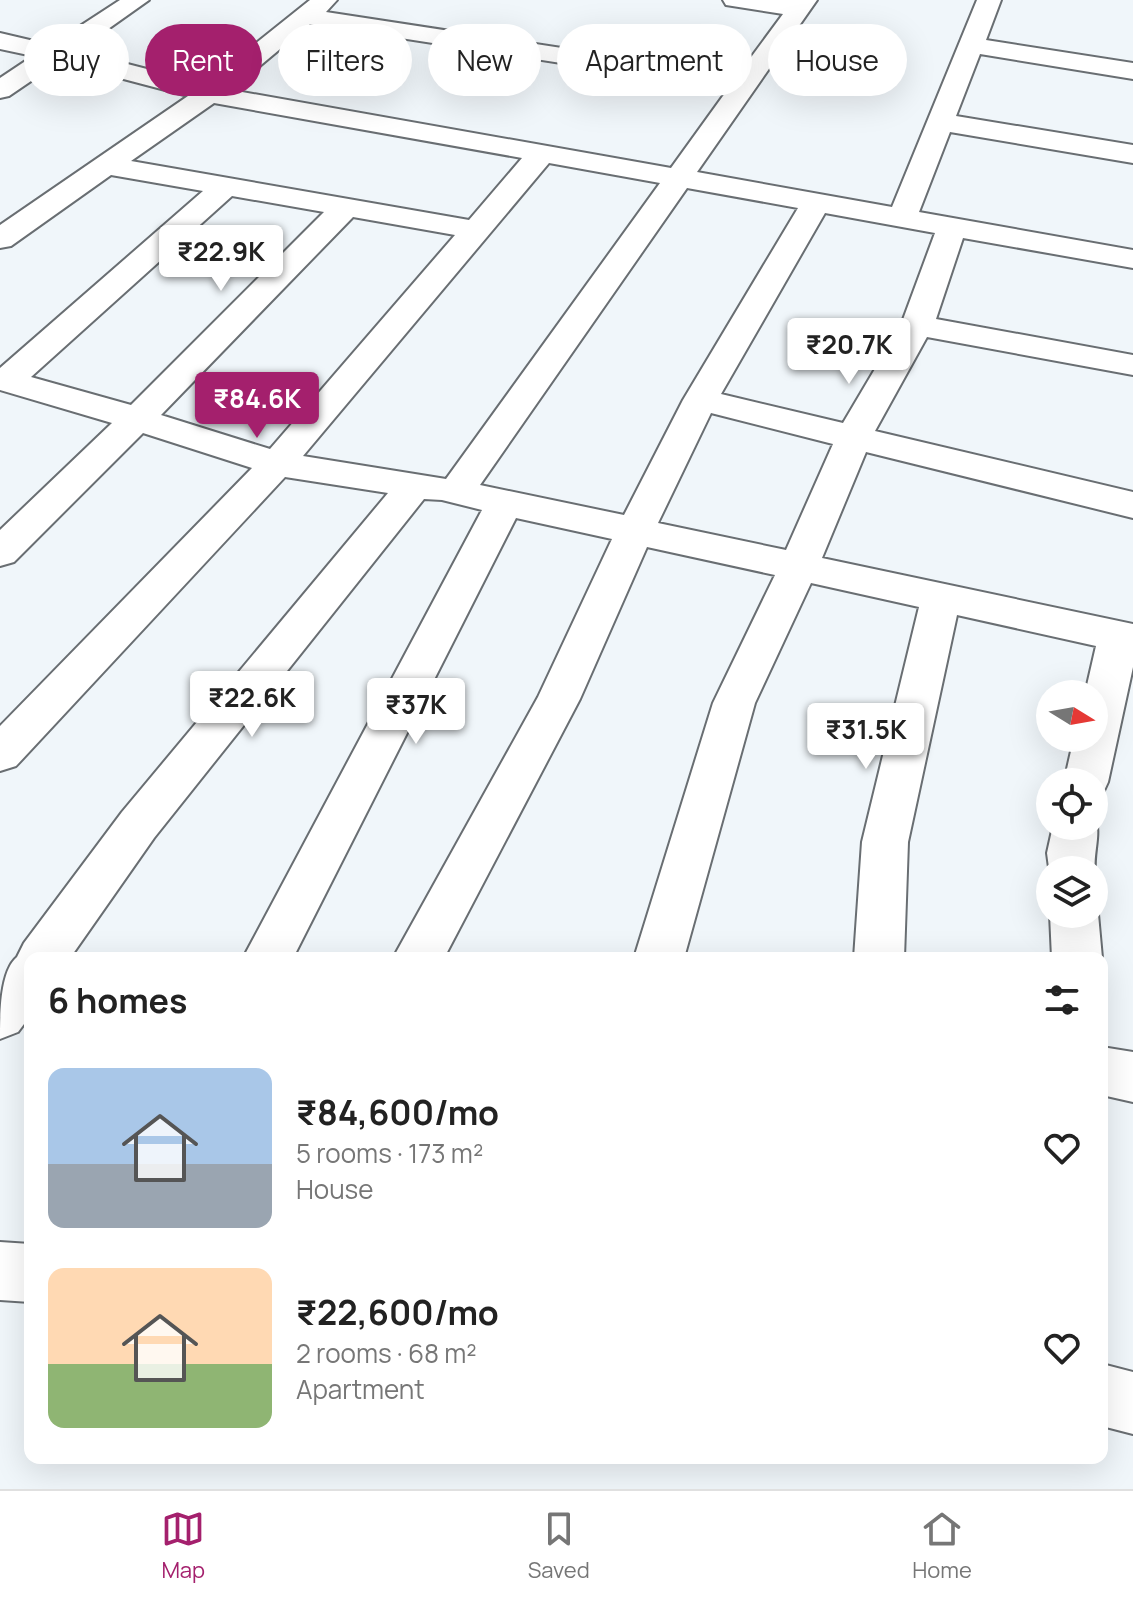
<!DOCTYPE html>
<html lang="en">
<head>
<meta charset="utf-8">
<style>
	body { margin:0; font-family:Manrope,sans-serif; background:#f6f6f6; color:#222; height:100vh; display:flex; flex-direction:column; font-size:30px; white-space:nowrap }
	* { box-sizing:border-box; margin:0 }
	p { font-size:26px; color:#767676 }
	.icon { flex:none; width:44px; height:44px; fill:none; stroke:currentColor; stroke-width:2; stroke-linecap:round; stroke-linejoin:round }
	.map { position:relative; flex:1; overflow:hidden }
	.details { position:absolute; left:24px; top:952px; width:1084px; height:512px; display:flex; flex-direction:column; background:#fff; border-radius:16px; box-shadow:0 8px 32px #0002 }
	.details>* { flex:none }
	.guide { position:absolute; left:24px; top:24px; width:1086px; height:72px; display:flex; gap:16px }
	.needle { width:52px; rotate:101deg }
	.fabs { position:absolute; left:1036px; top:680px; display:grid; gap:16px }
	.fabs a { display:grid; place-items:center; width:72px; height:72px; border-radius:50%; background:#fff; box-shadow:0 8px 32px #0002; font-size:40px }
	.price { position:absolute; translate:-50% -68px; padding:0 18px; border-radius:8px; background:#fff; color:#222; font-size:26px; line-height:52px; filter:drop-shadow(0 2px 4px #0008) }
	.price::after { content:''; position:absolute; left:50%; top:48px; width:24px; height:18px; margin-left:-12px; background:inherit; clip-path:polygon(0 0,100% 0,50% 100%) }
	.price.selected { background:#a4206d; color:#fff }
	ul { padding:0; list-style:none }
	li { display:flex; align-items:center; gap:24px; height:200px; padding:0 24px }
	li span { display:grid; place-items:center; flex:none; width:224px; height:160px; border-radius:16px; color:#555 }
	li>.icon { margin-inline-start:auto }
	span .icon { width:96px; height:96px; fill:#fffc; stroke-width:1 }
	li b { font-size:34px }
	h2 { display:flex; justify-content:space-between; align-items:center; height:96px; padding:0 24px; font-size:34px }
	.pill { padding:0 28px; border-radius:36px; background:#fff; box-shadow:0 8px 32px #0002; font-size:28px; line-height:72px }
	.pill.selected { background:#a4206d; color:#fff }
	.tab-bar { display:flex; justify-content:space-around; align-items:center; height:112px; border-top:2px solid #e0e0e0; background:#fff; font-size:22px; color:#767676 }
	.tab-bar a { display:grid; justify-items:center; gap:4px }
	.tab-bar .selected { color:#a4206d }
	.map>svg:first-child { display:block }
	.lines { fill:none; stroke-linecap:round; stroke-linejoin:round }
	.minor-casing { stroke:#696e72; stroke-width:4 }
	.minor { fill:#fff; fill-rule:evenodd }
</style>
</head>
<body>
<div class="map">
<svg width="1133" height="1489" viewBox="0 0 1133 1489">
	<rect width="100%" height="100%" fill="#f0f6fa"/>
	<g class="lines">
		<!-- minor casing -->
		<g class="minor-casing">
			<g id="minor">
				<path d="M120,0H149L77,51L205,84L310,0H337L326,12L738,75L783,14L726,5L723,0H817L697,172L892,207L977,0H1001L986,40L1133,63V79L980,54L956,116L1133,145V163L950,132L919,212L1133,250V268L963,238L936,319L1133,355V375L927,337L875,431L1133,492V518L866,452L822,558L1133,624V667L1108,782L1102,795L1094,797V782H1064L1074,738H1094V694H1085L1096,646L957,615L908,842L904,958H854L862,842L919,607L811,583L755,703L684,958H634L713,703L775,575L647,547L580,699L444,958H393L538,697L612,539L516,518L293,958H243L482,510L442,500L424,499L154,838L70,958H30V1016L18,1032L0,1039C0,1014 0,971 17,957L24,943L122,812L388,493L285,477L16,766L0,771V726L252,468L143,433L14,562L0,566V530L112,423L0,390V368L203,191L111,175L11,246L0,248V225L188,96L59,62L9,96L0,98V78L33,56L0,49V33L51,45ZM310,24L728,89L671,168L231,90ZM214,103L522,158L469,220L131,161ZM549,163L660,183L446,479L303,456ZM687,188L798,208L683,400L624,515L480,485ZM232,196L324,212L131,405L31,377ZM825,213L935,233L901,325L843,423L721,394ZM353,217L455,235L270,449L161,415ZM711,413L833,444L786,550L658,523Z"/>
				<path d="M1094,816C1102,832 1093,852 1095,870L1094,871L1050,870V875L1047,853L1053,826H1094Z"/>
				<path d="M1094,905L1098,914L1102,958H1052L1050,914H1094Z"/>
				<path d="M1102,1047L1133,1052V1102L1102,1095Z"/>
				<path d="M0,1242L30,1244V1302L0,1300Z"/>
				<path d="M1102,1364L1133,1372V1434L1102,1426Z"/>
			</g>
		</g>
		<!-- minor -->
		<use href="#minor" class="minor"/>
	</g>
</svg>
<div class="fabs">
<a><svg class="needle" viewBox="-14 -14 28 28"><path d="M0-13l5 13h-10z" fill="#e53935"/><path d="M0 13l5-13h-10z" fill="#767676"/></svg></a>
<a><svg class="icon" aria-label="locate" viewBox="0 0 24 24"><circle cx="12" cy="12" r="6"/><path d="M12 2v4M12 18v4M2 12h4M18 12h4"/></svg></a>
<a><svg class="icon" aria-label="layers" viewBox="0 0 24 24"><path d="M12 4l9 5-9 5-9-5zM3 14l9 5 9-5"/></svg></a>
</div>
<b class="price" style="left:221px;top:293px">₹22.9K</b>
<b class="price" style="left:849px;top:386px">₹20.7K</b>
<b class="price selected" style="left:257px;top:440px">₹84.6K</b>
<b class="price" style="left:252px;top:739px">₹22.6K</b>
<b class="price" style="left:416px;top:746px">₹37K</b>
<b class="price" style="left:866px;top:771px">₹31.5K</b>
<div class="guide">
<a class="pill">Buy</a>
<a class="pill selected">Rent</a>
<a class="pill">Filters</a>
<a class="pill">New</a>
<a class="pill">Apartment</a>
<a class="pill">House</a>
</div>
<section class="details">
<h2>6 homes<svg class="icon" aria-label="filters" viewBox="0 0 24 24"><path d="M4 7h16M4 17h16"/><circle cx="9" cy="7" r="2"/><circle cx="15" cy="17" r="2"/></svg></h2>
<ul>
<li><span style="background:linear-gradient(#a9c7e8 60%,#9aa5b1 0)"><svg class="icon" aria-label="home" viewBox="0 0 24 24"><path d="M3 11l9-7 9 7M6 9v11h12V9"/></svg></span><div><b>₹84,600/mo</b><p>5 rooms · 173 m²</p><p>House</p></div><svg class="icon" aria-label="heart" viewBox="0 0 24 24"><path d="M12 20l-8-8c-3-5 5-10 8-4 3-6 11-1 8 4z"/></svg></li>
<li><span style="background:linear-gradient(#ffd9b3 60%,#8fb573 0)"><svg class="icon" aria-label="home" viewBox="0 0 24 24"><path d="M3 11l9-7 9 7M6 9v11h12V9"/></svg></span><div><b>₹22,600/mo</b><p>2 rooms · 68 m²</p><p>Apartment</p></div><svg class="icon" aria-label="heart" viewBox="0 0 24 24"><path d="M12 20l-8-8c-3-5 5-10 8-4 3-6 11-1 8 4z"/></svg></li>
</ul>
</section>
</div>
<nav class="tab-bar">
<a class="selected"><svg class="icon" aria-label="map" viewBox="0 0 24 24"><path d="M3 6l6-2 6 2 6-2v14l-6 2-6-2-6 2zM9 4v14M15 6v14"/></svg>Map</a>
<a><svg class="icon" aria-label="saved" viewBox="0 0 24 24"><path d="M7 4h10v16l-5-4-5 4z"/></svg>Saved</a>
<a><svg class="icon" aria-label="home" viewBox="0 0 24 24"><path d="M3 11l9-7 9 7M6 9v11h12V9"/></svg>Home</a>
</nav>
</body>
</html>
